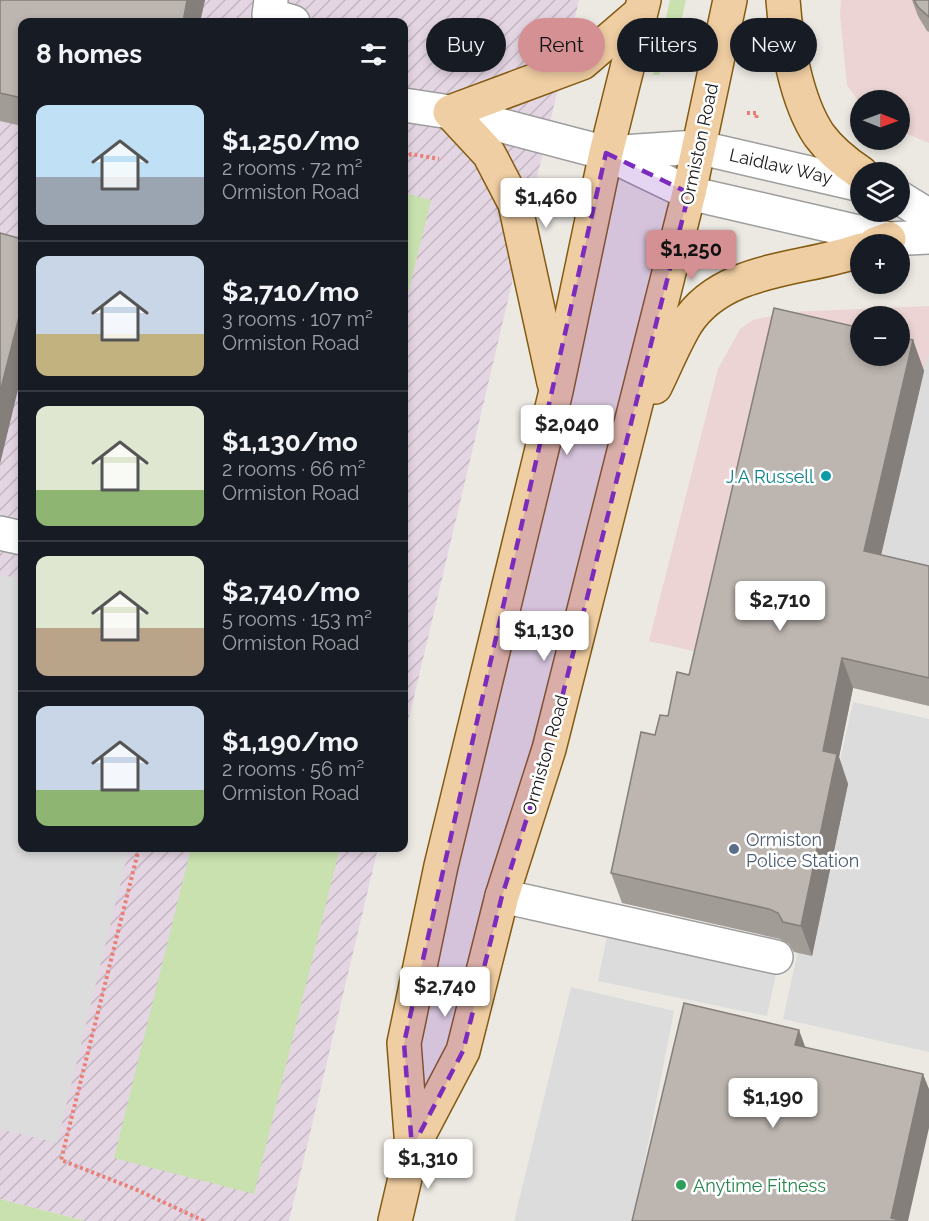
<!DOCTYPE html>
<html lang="en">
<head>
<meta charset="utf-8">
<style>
	body { margin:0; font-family:Raleway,sans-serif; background:#242831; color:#f1f3f6; height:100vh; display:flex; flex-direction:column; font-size:22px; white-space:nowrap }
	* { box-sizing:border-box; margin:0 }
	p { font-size:20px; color:#9ea1a6 }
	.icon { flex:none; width:33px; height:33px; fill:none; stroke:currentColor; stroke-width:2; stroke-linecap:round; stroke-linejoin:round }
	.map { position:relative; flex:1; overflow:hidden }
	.side { position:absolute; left:18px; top:18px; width:390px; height:834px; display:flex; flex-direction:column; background:#171b24; border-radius:12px; box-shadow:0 3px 9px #0003 }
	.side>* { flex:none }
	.guide { position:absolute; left:426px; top:18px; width:412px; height:54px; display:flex; gap:12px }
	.needle { width:39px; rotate:91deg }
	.buttons { position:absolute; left:850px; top:90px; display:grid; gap:12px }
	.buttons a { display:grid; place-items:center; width:60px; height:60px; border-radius:50%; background:#171b24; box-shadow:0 3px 9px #0003; font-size:30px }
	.price { position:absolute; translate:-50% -51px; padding:0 14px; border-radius:6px; background:#fff; color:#222; font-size:20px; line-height:39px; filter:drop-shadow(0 2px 3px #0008) }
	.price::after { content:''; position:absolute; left:50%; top:36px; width:18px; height:14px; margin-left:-9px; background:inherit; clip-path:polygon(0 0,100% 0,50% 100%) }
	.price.current { background:#d49093; color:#111 }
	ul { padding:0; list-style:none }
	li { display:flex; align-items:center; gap:18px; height:150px; padding:0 18px }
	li+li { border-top:2px solid #363941 }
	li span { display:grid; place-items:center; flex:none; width:168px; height:120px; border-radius:12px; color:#555 }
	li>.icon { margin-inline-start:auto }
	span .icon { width:72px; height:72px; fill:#fffc; stroke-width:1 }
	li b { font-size:26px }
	h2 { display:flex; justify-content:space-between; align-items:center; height:72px; padding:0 18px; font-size:26px }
	.chip { padding:0 21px; border-radius:27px; background:#171b24; box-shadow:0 3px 9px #0003; font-size:21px; line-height:54px }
	.chip.current { background:#d49093; color:#111 }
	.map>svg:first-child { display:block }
	.commercial { fill:#ebd4d3; fill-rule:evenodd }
	.industrial { fill:url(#industrial-furrows) }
	.grass { fill:#c8e1ae }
	.parking { fill:#dcdcdc }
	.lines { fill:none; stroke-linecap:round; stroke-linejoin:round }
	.minor-casing { stroke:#9d9d9d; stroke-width:36 }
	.major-casing { stroke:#835b11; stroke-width:36 }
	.path { stroke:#e98077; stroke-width:4; stroke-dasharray:3 3; stroke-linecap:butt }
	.minor { stroke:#fff; stroke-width:33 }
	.major { stroke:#f0cea3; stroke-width:33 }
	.wall { fill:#a29c97 }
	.shaded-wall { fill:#847f7b }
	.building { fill:#bcb5b0; stroke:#847f7b; stroke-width:1.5 }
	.marked { fill:#7b2cbf; fill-opacity:0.2; stroke:#7b2cbf; stroke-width:4.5; stroke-dasharray:12 8; stroke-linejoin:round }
	.culture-dot { fill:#0f9aa8; stroke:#fff; stroke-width:2 }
	.service-dot { fill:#5c6f8a; stroke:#fff; stroke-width:2 }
	.leisure-dot { fill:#2e9e5b; stroke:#fff; stroke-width:2 }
	.labels { text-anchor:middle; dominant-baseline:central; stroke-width:5; stroke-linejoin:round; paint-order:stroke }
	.street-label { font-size:18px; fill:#1c1c1c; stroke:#fff }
	.culture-label { font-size:18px; fill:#0d838f; stroke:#fff; text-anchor:end }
	.service-label { font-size:18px; fill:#4e5e75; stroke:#fff; text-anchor:start }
	.leisure-label { font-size:18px; fill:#27864d; stroke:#fff; text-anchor:start }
</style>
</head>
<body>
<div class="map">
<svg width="929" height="1221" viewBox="0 0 929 1221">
	<defs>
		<pattern id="industrial-furrows" width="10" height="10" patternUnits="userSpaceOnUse" patternTransform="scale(1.5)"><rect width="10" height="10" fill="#e4d5e2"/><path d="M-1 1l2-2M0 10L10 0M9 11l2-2" fill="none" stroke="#c3b6c1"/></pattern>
	</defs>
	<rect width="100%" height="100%" fill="#ece9e3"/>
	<!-- commercial -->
	<g class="commercial">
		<path d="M841,0H929V143L900,131V100H861V105L847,85L840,15Z"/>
		<path d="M929,306V705L649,641L718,369L740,329L753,320L790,312ZM861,316H900V356H861Z"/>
	</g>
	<!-- industrial -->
	<path class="industrial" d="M0,0H579L404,739V22H22V848H378L289,1221H85L0,1199Z"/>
	<!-- grass -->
	<g class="grass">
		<path d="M670,0H686L681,22L659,75H653Z"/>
		<path d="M404,193L431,200L404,310Z"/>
		<path d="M191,848H340L254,1194L114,1158Z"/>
		<path d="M0,1199L85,1221H0Z"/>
	</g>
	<!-- parking -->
	<g class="parking">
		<path d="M928,355L929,356V597L872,587Z"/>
		<path d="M0,574L22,580V848H129L57,1143L0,1129Z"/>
		<path d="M853,702L929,719V1052L783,1019Z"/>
		<path d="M612,911L782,946L767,1016L598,981Z"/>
		<path d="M571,987L674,1011L633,1221H514Z"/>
	</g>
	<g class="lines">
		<!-- minor casing -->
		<g class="minor-casing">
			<g id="minor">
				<path d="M271,0L269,15L293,22"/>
				<path d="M404,105L450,112L606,153L689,193L889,239L929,237"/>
				<path d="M608,153L697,147L861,185"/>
				<path d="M900,198L929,216"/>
				<path d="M0,533L22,538"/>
				<path d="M502,896L776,957"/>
			</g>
		</g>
		<!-- major casing -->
		<g class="major-casing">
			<g id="major">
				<path d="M783,0C786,41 796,101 819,135C830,150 846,163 861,173"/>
				<path d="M875,244L889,239"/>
				<path d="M554,383L515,204L489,154L450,112L582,63L640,13"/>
				<path d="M655,387C665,367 674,344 686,324C723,266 803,271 861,250"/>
				<path d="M412,1148L404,1043L441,866L556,391L606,153L644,0"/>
				<path d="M395,1221L412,1148L463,1051L502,896L549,749L689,193L730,0"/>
			</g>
		</g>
		<!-- path -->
		<g class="path">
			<path d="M747,113H757L756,119"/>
			<path d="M404,159L411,154L439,159"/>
			<path d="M139,848L61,1160L135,1189L204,1221"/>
		</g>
		<!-- minor -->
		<use href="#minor" class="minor"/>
		<!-- major -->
		<use href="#major" class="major"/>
	</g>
	<!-- wall -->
	<g class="wall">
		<path d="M0,0H205L200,22H22V126L0,121Z"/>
		<path d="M912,0H929V32L927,31L918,16Z"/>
		<path d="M913,340L924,371L881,555L929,566V706L853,688L839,757L848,784L812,956L794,952L789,944L780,939L622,903L611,873L655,735L668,716L689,675Z"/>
	</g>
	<!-- shaded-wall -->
	<g class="shaded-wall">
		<path d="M187,0H205L200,22H183Z"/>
		<path d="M21,309L22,315V373L0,464V392Z"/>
		<path d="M913,340L924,371L875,581L864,551Z"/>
		<path d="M842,658L853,688L839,757L848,784L812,956L801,926L823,751Z"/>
		<path d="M799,1030L810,1060L795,1045Z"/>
		<path d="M923,1074L929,1089V1128L908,1221H892L891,1218Z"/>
	</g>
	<!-- building -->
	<g class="building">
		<path d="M0,0H187L183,22H22V98L0,93Z"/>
		<path d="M914,0H929V17L918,7Z"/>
		<path d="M0,233L22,239V310L21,309L0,392Z"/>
		<path d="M774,308L861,328V356H900V337L913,340L864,551L929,566V678L842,658L823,751L837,754L801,926L783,922L778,913L769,909L611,873L641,732L655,735L660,715L668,716L677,672L689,675Z"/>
		<path d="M684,1003L799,1030L795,1045L923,1074L891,1218L903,1221H632Z"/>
	</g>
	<!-- marked area -->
	<path class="marked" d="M606,153L689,193L549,749L502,896L463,1051L412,1148L404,1043Z"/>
	<!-- markers -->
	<circle class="culture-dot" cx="826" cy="476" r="6"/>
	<circle class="service-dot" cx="734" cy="849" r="6"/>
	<circle class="leisure-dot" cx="681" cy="1185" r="6"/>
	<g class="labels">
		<!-- street labels -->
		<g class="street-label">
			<text transform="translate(699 144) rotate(-78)">Ormiston Road</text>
			<text transform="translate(781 166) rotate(13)">Laidlaw Way</text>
			<text transform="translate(545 755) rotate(-74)">Ormiston Road</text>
		</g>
		<!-- culture labels -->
		<g class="culture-label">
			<text x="814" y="476">J.A Russell</text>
		</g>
		<!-- service labels -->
		<g class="service-label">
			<text x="746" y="839">Ormiston<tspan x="746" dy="21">Police Station</tspan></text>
		</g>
		<!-- leisure labels -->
		<g class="leisure-label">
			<text x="693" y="1185">Anytime Fitness</text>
		</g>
	</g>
</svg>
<div class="buttons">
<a><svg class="needle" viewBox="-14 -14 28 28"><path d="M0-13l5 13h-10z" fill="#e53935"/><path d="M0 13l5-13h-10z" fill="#9ea1a6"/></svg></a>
<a><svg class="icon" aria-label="layers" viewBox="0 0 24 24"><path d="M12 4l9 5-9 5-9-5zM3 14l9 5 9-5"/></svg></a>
<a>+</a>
<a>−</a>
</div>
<b class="price" style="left:546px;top:229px">$1,460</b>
<b class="price current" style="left:691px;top:281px">$1,250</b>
<b class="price" style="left:567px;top:456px">$2,040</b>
<b class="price" style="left:780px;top:632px">$2,710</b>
<b class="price" style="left:544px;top:662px">$1,130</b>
<b class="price" style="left:445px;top:1018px">$2,740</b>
<b class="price" style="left:773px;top:1129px">$1,190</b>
<b class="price" style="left:428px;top:1190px">$1,310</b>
<div class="guide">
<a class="chip">Buy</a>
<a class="chip current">Rent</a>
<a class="chip">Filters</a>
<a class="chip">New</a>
</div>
<section class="side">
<h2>8 homes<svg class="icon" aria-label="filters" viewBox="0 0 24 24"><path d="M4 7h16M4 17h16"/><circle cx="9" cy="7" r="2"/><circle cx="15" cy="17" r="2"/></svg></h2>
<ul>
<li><span style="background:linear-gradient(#bfe0f5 60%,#9aa5b1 0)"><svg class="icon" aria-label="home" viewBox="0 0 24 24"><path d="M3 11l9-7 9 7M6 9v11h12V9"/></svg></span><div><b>$1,250/mo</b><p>2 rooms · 72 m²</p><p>Ormiston Road</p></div></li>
<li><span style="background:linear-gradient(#c9d6e8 65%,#c2b280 0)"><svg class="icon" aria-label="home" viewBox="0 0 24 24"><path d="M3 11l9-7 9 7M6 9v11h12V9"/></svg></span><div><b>$2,710/mo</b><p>3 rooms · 107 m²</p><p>Ormiston Road</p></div></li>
<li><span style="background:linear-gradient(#dfe7d0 70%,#8fb573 0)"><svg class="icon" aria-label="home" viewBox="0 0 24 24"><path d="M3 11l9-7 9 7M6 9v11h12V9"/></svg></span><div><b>$1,130/mo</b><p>2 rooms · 66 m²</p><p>Ormiston Road</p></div></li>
<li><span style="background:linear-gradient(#dfe7d0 60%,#b9a48a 0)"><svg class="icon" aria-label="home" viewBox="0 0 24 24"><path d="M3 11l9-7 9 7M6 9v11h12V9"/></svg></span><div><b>$2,740/mo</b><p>5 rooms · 153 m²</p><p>Ormiston Road</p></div></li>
<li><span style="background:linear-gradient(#c9d6e8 70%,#8fb573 0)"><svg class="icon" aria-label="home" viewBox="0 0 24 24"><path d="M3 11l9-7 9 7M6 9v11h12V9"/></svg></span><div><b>$1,190/mo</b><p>2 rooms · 56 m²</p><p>Ormiston Road</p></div></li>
</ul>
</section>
</div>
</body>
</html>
